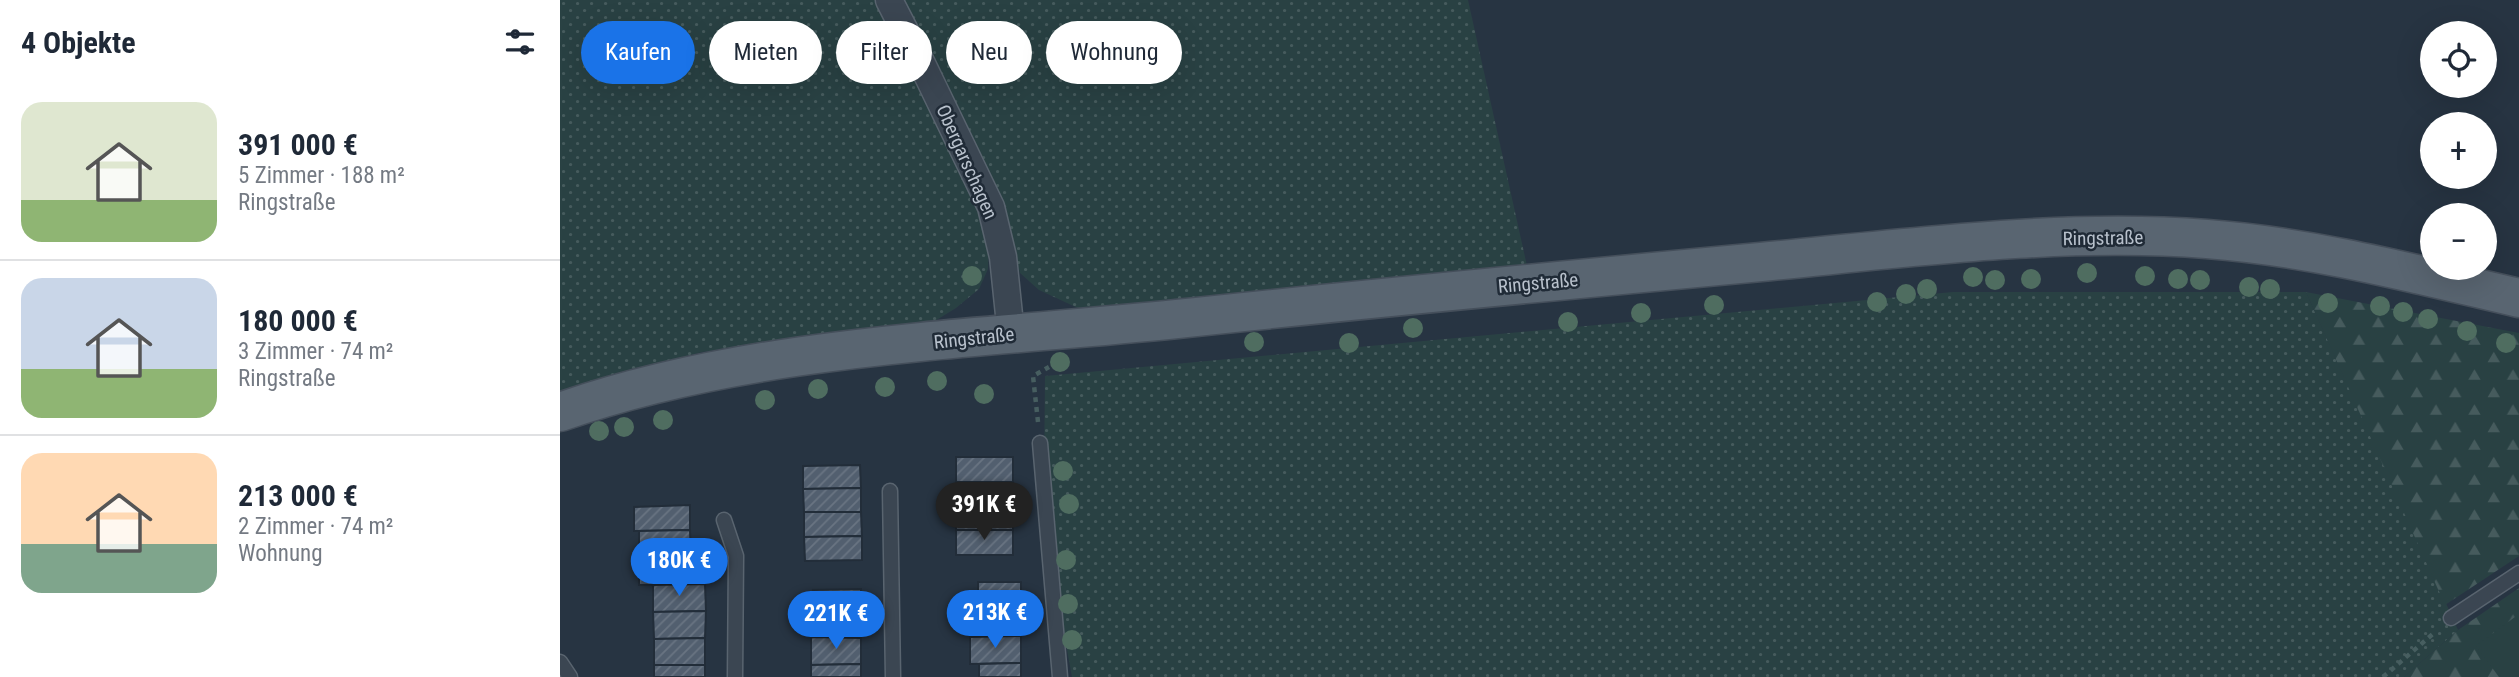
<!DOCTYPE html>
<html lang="de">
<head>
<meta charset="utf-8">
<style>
	body { margin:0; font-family:"Roboto Condensed",sans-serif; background:#f2f2f3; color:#1f2937; height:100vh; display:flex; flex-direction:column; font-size:26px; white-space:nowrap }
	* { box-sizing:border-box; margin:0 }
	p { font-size:23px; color:#747a83 }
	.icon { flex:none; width:38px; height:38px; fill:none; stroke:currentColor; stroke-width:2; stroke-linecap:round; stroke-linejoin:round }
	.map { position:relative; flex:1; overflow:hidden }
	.drawer { display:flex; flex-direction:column; background:#fff; width:560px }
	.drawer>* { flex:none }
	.hud { position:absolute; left:21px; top:21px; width:665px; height:63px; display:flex; gap:14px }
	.buttons { position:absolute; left:1860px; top:21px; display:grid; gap:14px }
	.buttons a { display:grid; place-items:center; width:77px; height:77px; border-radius:50%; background:#fff; box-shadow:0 7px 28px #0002; font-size:35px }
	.price { position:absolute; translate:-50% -60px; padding:0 16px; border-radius:24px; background:#1a73e8; color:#fff; font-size:23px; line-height:46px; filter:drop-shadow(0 2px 4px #0008) }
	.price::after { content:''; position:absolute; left:50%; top:42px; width:21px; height:16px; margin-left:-10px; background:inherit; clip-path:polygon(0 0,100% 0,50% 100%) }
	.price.selected { background:#222; color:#fff }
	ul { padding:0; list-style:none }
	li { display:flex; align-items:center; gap:21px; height:175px; padding:0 21px }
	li+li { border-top:2px solid #e0e1e3 }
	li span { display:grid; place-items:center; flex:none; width:196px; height:140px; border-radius:21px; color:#555 }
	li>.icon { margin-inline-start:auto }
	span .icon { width:84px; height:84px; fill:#fffc; stroke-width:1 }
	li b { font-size:30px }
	h2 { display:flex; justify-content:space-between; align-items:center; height:84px; padding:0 21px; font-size:30px }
	.chip { padding:0 24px; border-radius:32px; background:#fff; box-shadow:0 7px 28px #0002; font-size:24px; line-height:63px }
	.chip.selected { background:#1a73e8; color:#fff }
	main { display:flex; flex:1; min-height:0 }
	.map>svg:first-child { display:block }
	.grass { fill:url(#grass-dots) }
	.forest { fill:url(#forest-firs) }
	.pitch { fill:#294143 }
	.building { fill:url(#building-hatch); stroke:#222d39; stroke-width:2 }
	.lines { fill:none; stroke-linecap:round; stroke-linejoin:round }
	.service-casing { stroke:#59646f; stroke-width:17 }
	.minor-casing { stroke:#59646f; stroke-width:29 }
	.primary-casing { stroke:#454f5b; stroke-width:41 }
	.path { stroke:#475e60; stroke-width:4.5; stroke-dasharray:5 5; stroke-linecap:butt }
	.service { stroke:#3b4652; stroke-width:14 }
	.minor { stroke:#3b4652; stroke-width:26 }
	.primary { stroke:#596571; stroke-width:38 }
	.tree { fill:#4f6d60 }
	.labels { text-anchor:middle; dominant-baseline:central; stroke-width:5; stroke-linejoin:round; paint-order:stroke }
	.street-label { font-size:19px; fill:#b8c1cc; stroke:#202b37 }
</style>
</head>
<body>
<main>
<section class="drawer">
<h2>4 Objekte<svg class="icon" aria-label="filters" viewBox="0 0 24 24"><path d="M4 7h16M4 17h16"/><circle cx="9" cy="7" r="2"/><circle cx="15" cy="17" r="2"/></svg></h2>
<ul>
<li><span style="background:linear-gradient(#dfe7d0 70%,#8fb573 0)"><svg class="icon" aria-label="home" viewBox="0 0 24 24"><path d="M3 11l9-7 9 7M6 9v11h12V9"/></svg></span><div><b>391 000 €</b><p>5 Zimmer · 188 m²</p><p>Ringstraße</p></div></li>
<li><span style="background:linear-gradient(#c9d6e8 65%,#8fb573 0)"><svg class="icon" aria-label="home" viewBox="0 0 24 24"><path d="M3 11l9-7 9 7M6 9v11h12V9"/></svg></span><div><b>180 000 €</b><p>3 Zimmer · 74 m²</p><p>Ringstraße</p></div></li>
<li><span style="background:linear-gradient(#ffd9b3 65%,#7fa58c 0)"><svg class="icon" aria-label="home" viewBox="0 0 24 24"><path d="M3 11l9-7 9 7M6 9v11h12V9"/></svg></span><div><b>213 000 €</b><p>2 Zimmer · 74 m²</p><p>Wohnung</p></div></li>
</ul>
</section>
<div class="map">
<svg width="1959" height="677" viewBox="0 0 1959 677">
	<defs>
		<pattern id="grass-dots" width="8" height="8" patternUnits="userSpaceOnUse" patternTransform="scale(1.75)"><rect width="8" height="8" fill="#294143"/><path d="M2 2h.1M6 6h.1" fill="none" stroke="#465b5d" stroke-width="1.8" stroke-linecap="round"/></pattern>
		<pattern id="forest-firs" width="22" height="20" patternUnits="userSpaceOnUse" patternTransform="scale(1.75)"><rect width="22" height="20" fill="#294143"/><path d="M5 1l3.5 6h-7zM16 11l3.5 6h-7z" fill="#465b5d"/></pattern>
		<pattern id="building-hatch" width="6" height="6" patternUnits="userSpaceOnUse" patternTransform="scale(1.75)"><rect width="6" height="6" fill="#525f6f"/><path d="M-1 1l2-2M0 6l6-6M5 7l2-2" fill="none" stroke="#697482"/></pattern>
	</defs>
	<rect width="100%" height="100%" fill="#273442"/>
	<!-- grass -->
	<g class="grass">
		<path d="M0,0H321L420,208L429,242L428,269L419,289L396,308L370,324L243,338L142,352L29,382L0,393Z"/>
		<path d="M339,0H908L967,266L520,309L479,290L460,273L439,205Z"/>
		<path d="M1393,292H1746L1898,630L1844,677H512L503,628L484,479L485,376Z"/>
	</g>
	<!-- forest -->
	<g class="forest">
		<path d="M1746,292L1959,333V556L1885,605Z"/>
		<path d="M1959,588V677H1844L1898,630Z"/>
	</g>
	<!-- pitch -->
	<path class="pitch" d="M1959,614V677H1939L1916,646Z"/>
	<!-- building -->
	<g class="building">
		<rect x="396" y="457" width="57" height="25"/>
		<path d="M300,465L301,488L243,489V466Z"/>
		<path d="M396,482H453V507L397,506Z"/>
		<path d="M301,488V512H244L243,489Z"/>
		<path d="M130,505V530L74,531V507Z"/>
		<path d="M397,506L453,507V530H396Z"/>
		<path d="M244,512H301L302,536L244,537Z"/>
		<path d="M130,530L131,557L79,558V531Z"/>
		<rect x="396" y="530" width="57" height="25"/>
		<path d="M302,536V560L245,561L244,537Z"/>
		<path d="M131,557V584L79,585V558Z"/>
		<rect x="418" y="582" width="43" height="27"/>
		<path d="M145,584L146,611L93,612V585Z"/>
		<path d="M301,589V613H254L253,590Z"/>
		<rect x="418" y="609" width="43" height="27"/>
		<path d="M146,611L145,638L94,639L93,612Z"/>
		<rect x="254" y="613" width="47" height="25"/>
		<path d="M461,636V663L410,664V637Z"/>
		<path d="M251,637L301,638V664L251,665Z"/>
		<path d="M145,638V665H94V639Z"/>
		<path d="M461,663V677H419V664Z"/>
		<path d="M301,664V677H251V665Z"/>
		<rect x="94" y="665" width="51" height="12"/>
	</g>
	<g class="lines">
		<!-- service casing -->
		<g class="service-casing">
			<g id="service">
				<path d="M480,443L500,677"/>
				<path d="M330,491L333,677"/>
				<path d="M164,520L176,556L175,677"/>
				<path d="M1891,618L1959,573"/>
				<path d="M0,662L10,677"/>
			</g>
		</g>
		<!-- minor casing -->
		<g class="minor-casing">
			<path id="minor" d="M329,0L363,66L431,207L443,257L451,334"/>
		</g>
		<!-- primary casing -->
		<g class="primary-casing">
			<path id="primary" d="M0,412C194,344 414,340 617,319C812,298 1006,280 1201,262C1348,248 1499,228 1647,239C1753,247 1856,274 1959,298"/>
		</g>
		<!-- path -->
		<g class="path">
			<path d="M478,422L473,376L489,367"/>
			<path d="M1823,677L1874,633"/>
		</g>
		<!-- service -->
		<use href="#service" class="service"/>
		<!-- minor -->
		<use href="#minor" class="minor"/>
		<!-- primary -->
		<use href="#primary" class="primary"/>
	</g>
	<!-- trees -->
	<g class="tree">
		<circle cx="1527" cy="273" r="10"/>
		<circle cx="412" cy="276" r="10"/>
		<circle cx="1585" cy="276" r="10"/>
		<circle cx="1413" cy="277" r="10"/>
		<circle cx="1471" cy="279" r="10"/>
		<circle cx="1618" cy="279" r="10"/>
		<circle cx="1435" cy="280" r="10"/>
		<circle cx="1640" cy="280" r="10"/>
		<circle cx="1689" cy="287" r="10"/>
		<circle cx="1367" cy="289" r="10"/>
		<circle cx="1710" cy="289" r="10"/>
		<circle cx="1346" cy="294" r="10"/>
		<circle cx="1317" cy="302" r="10"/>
		<circle cx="1768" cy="303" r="10"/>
		<circle cx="1154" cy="305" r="10"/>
		<circle cx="1820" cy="306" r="10"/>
		<circle cx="1843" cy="312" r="10"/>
		<circle cx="1081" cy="313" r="10"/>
		<circle cx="1868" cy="319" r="10"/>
		<circle cx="1008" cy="322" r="10"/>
		<circle cx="853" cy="328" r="10"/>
		<circle cx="1907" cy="331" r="10"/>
		<circle cx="694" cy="342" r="10"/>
		<circle cx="789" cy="343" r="10"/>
		<circle cx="1946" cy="343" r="10"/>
		<circle cx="500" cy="362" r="10"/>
		<circle cx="377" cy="381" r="10"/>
		<circle cx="325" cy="387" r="10"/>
		<circle cx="258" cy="389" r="10"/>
		<circle cx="424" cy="394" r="10"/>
		<circle cx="205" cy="400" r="10"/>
		<circle cx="103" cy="420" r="10"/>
		<circle cx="64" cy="427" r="10"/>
		<circle cx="39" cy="431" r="10"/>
		<circle cx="503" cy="471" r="10"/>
		<circle cx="509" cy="504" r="10"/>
		<circle cx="506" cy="560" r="10"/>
		<circle cx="508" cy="604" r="10"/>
		<circle cx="512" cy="640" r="10"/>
	</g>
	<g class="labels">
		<!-- street labels -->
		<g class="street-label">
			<text transform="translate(407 162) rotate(66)">Obergarschagen</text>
			<text transform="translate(1543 238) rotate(-1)">Ringstraße</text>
			<text transform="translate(978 283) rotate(-5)">Ringstraße</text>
			<text transform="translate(414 338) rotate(-6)">Ringstraße</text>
		</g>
	</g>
</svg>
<div class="buttons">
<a><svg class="icon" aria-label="locate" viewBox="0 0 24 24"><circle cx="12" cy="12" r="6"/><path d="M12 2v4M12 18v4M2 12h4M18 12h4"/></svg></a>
<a>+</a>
<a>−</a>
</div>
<b class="price selected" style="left:424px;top:542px">391K €</b>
<b class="price" style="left:119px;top:598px">180K €</b>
<b class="price" style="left:435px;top:650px">213K €</b>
<b class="price" style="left:276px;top:651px">221K €</b>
<div class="hud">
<a class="chip selected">Kaufen</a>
<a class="chip">Mieten</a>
<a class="chip">Filter</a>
<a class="chip">Neu</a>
<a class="chip">Wohnung</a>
</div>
</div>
</main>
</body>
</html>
